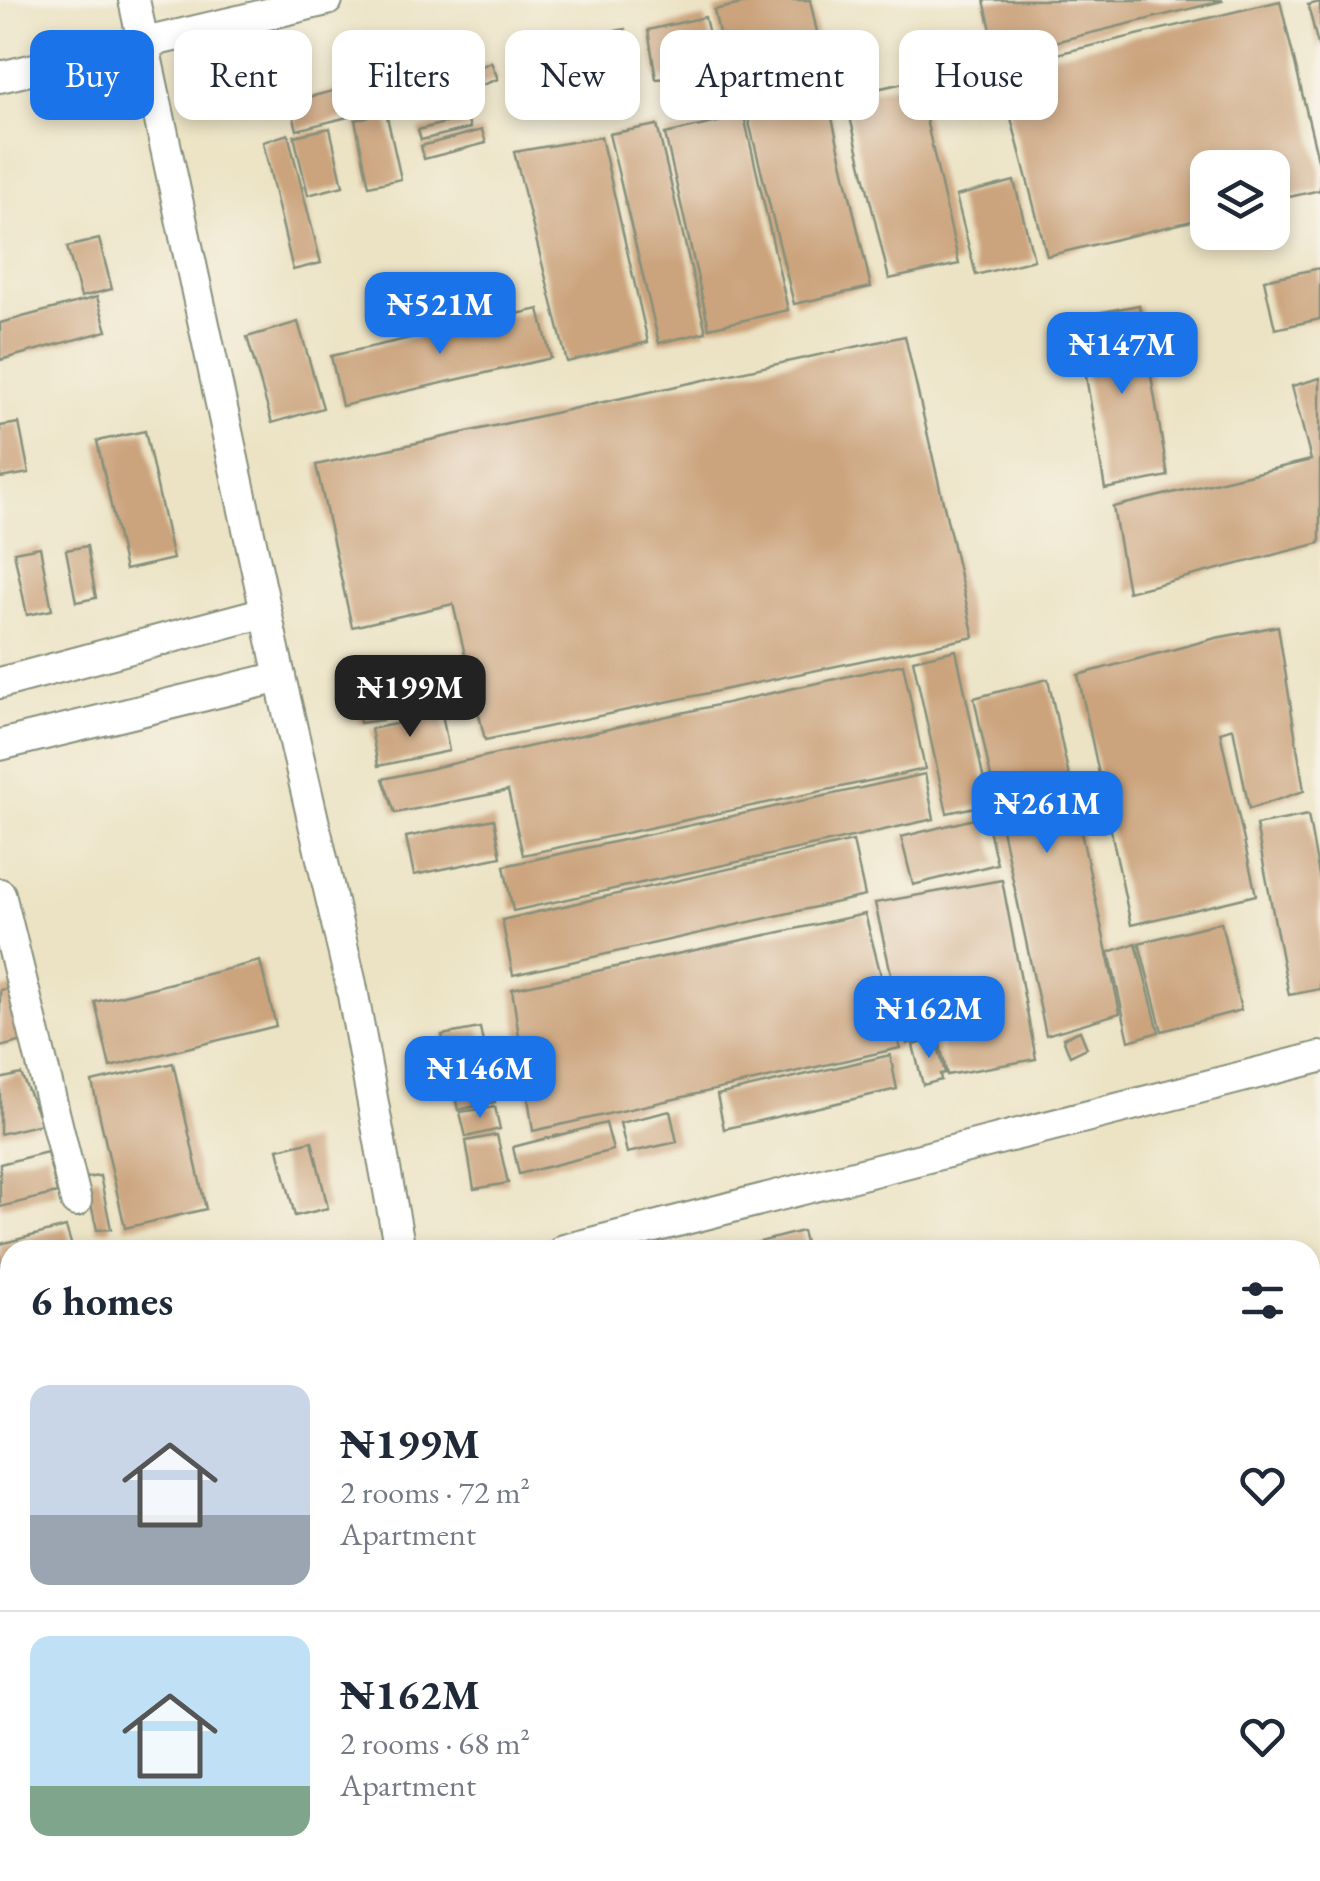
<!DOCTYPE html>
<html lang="en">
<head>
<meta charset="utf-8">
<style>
	body { margin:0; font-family:"EB Garamond",serif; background:#f2f2f3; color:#1f2937; height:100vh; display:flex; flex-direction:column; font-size:38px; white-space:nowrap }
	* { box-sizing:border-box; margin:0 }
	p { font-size:32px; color:#747a83 }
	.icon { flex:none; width:55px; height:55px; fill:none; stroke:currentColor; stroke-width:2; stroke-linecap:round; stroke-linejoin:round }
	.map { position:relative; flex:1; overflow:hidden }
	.details { position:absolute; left:0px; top:1240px; width:1320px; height:642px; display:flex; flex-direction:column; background:#fff; border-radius:30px 30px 0 0; box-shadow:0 5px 15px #0003 }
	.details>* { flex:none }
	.guide { position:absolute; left:30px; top:30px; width:1260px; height:90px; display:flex; gap:20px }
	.fabs { position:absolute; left:1190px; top:150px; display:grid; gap:20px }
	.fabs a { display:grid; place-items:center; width:100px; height:100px; border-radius:20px; background:#fff; box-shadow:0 5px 15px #0003; font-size:50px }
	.price { position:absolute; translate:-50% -85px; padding:0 22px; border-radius:20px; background:#1a73e8; color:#fff; font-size:32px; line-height:65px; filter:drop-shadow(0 2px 5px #0008) }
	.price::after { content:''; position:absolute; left:50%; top:60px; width:30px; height:22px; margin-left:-15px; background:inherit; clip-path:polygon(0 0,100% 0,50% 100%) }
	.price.on { background:#222; color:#fff }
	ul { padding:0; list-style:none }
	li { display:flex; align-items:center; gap:30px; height:250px; padding:0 30px }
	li+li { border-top:2px solid #e0e1e3 }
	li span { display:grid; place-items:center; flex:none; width:280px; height:200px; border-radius:20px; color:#555 }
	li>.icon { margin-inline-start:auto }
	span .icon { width:120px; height:120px; fill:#fffc; stroke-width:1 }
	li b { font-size:42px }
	h2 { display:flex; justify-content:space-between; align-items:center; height:120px; padding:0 30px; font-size:42px }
	.tag { padding:0 35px; border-radius:20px; background:#fff; box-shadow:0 5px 15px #0003; font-size:35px; line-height:90px }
	.tag.on { background:#1a73e8; color:#fff }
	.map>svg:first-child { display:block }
	.building { fill:#cba37c }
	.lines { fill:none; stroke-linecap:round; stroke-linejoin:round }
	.minor-casing { stroke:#86907c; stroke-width:34 }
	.minor { stroke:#fff; stroke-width:30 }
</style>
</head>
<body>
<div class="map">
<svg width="1320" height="1881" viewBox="0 0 1320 1881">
	<rect width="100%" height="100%" fill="#f7f3e8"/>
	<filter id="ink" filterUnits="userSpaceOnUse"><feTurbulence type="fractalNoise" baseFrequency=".01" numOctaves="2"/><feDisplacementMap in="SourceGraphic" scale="20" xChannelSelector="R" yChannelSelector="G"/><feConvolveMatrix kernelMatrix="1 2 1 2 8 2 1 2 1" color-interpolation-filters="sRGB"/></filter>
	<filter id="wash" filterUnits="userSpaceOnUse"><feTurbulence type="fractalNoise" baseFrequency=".0048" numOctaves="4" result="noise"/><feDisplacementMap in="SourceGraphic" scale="40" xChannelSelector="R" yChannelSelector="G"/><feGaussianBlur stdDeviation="2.25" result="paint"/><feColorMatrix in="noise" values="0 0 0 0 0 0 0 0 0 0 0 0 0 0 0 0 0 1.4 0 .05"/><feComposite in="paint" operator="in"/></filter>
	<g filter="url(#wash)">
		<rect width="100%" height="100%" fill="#ece3c4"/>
		<g id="blocks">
			<!-- building -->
			<g class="building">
				<path d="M760,0H810L828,83L734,104L714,10Z"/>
				<path d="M984,0H1221L1222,1L997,56Z"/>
				<path d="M1280,1L1320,168V190L1272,201V168H1208V217L1047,256L998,68Z"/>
				<path d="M1320,2V49H1319L1308,5Z"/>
				<path d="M705,17L724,102L698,107L693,77L656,79L648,30Z"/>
				<path d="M625,29L632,60L557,76L550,45Z"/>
				<path d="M447,60L453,78L383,96L379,80L426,65L430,75L436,73L433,65Z"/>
				<path d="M491,62L498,79L464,92L458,76Z"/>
				<path d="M917,80L959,264L889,279L845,96Z"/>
				<path d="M372,81L379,109L297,130L290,102Z"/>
				<path d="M452,84L454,96L387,110L384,98Z"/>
				<path d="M829,105L871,287L794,304L748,118Z"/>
				<path d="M386,112L401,179L369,186L355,120Z"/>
				<path d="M744,116L788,310L709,328L665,134Z"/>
				<path d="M467,117L470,128L421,140L418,130Z"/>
				<path d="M657,125L706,332L659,343L609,134Z"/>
				<path d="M330,128L343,186L308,195L294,136Z"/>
				<path d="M482,130L486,143L424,159L421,146Z"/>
				<path d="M288,134L321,263L293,270L263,142Z"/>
				<path d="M601,137L648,342L567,362L514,152Z"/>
				<path d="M1014,181L1034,260L976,275L956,196Z"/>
				<path d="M99,239L112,289L81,297L67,247Z"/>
				<path d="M1320,268V319L1275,329L1264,280Z"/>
				<path d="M97,297L107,331L0,360V323Z"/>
				<path d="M1139,305L1168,476L1105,489L1076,317Z"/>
				<path d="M539,309L551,358L342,406L331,356Z"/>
				<path d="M298,322L323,408L272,423L247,337Z"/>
				<path d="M905,336L974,637L485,740L453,604L352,627L316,465Z"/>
				<path d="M1320,378V543L1128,592L1113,507L1311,460L1292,386Z"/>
				<path d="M19,423L29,473L0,478V426Z"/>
				<path d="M145,431L173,559L125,570L97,441Z"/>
				<path d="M87,546L96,598L76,602L66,550Z"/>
				<path d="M40,547L52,610L27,615L14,552Z"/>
				<path d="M1278,626L1304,791L1249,809L1233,728L1220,732L1256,895L1131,925L1078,675L1216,638Z"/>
				<path d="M956,650L989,804L947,813L913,660Z"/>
				<path d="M903,664L925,769L523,855L508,791L395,813L383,779Z"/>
				<path d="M1048,679L1120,1013L1046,1035L974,698Z"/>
				<path d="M375,684L382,720L360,723L354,688Z"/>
				<path d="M442,714L449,751L378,766L371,729Z"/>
				<path d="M925,774L934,819L513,911L504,866Z"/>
				<path d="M1308,815L1320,881V989L1289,995L1256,825Z"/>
				<path d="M986,816L997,864L913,885L901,837Z"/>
				<path d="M494,819L501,857L414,875L406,837Z"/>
				<path d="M853,841L865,896L513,975L502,920Z"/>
				<path d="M1002,880L1036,1059L947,1075L938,1035L907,1044L875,903Z"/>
				<path d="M865,914L900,1048L533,1131L512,989Z"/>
				<path d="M1221,922L1241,1010L1162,1031L1139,943Z"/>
				<path d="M1136,943L1159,1032L1129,1041L1109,952Z"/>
				<path d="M260,961L276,1026L110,1067L95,1002Z"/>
				<path d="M15,987L27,1040L0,1047V990Z"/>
				<path d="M480,1028L495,1102L458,1110L442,1035Z"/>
				<path d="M1080,1031L1087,1048L1070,1056L1063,1038Z"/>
				<path d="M936,1039L945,1073L940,1074L941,1080L923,1085L913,1045Z"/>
				<path d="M890,1055L897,1089L724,1129L717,1095Z"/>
				<path d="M173,1063L206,1209L125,1228L92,1082Z"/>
				<path d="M21,1074L42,1124L0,1134V1079Z"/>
				<path d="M495,1107L500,1129L466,1137L460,1112Z"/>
				<path d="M670,1111L677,1142L627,1153L620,1123Z"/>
				<path d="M606,1123L613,1150L519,1174L513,1147Z"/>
				<path d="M497,1135L508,1183L474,1189L466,1141Z"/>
				<path d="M312,1141L328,1208L295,1216L278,1149Z"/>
				<path d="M47,1152L57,1193L0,1207V1164Z"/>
				<path d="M100,1176L111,1229L97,1230L85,1178Z"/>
				<path d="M66,1227L73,1250H10V1279L0,1282V1244Z"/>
				<path d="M802,1231L807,1250H733V1249Z"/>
				<path d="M10,1456V1805L0,1807V1458Z"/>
				<path d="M10,1817V1872H361L363,1881H0V1820Z"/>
				<path d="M485,1872H523L525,1880L487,1881Z"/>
				<path d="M643,1872H700L702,1881H645Z"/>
				<path d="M907,1872H973L975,1881H909Z"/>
			</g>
		</g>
	</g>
	<g filter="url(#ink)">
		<use href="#blocks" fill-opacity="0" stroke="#86907c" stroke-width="2.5"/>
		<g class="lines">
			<!-- minor casing -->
			<g class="minor-casing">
				<g id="minor">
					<path d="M134,0L280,677L351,984L400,1250"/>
					<path d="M0,77L327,0"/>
					<path d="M0,683L266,612"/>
					<path d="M0,745L280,677"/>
					<path d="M0,894L76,1201"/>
					<path d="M564,1250L1320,1057"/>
					<path d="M0,1385L10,1383"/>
				</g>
			</g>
			<!-- minor -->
			<use href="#minor" class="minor"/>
		</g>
	</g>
</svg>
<div class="fabs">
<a><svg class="icon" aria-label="layers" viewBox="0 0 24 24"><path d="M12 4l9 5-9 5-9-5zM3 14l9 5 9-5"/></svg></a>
</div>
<b class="price" style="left:440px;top:357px">₦521M</b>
<b class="price" style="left:1122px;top:397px">₦147M</b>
<b class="price on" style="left:410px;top:740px">₦199M</b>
<b class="price" style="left:1047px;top:856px">₦261M</b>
<b class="price" style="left:929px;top:1061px">₦162M</b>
<b class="price" style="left:480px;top:1121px">₦146M</b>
<div class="guide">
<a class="tag on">Buy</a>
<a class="tag">Rent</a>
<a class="tag">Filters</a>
<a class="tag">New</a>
<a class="tag">Apartment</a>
<a class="tag">House</a>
</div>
<section class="details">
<h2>6 homes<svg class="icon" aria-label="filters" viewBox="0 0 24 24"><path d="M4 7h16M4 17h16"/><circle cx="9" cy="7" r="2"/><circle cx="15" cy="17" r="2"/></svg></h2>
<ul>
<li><span style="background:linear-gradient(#c9d6e8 65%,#9aa5b1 0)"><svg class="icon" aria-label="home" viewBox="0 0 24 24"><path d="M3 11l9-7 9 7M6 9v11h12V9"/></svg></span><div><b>₦199M</b><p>2 rooms · 72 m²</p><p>Apartment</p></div><svg class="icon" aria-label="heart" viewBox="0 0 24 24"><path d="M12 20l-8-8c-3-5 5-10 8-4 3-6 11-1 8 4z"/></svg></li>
<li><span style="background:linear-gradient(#bfe0f5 75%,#7fa58c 0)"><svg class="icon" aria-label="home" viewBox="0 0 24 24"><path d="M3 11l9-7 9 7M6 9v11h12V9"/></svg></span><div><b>₦162M</b><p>2 rooms · 68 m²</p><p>Apartment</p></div><svg class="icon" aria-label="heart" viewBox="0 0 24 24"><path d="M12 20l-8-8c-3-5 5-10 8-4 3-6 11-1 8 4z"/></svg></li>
</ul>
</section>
</div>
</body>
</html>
